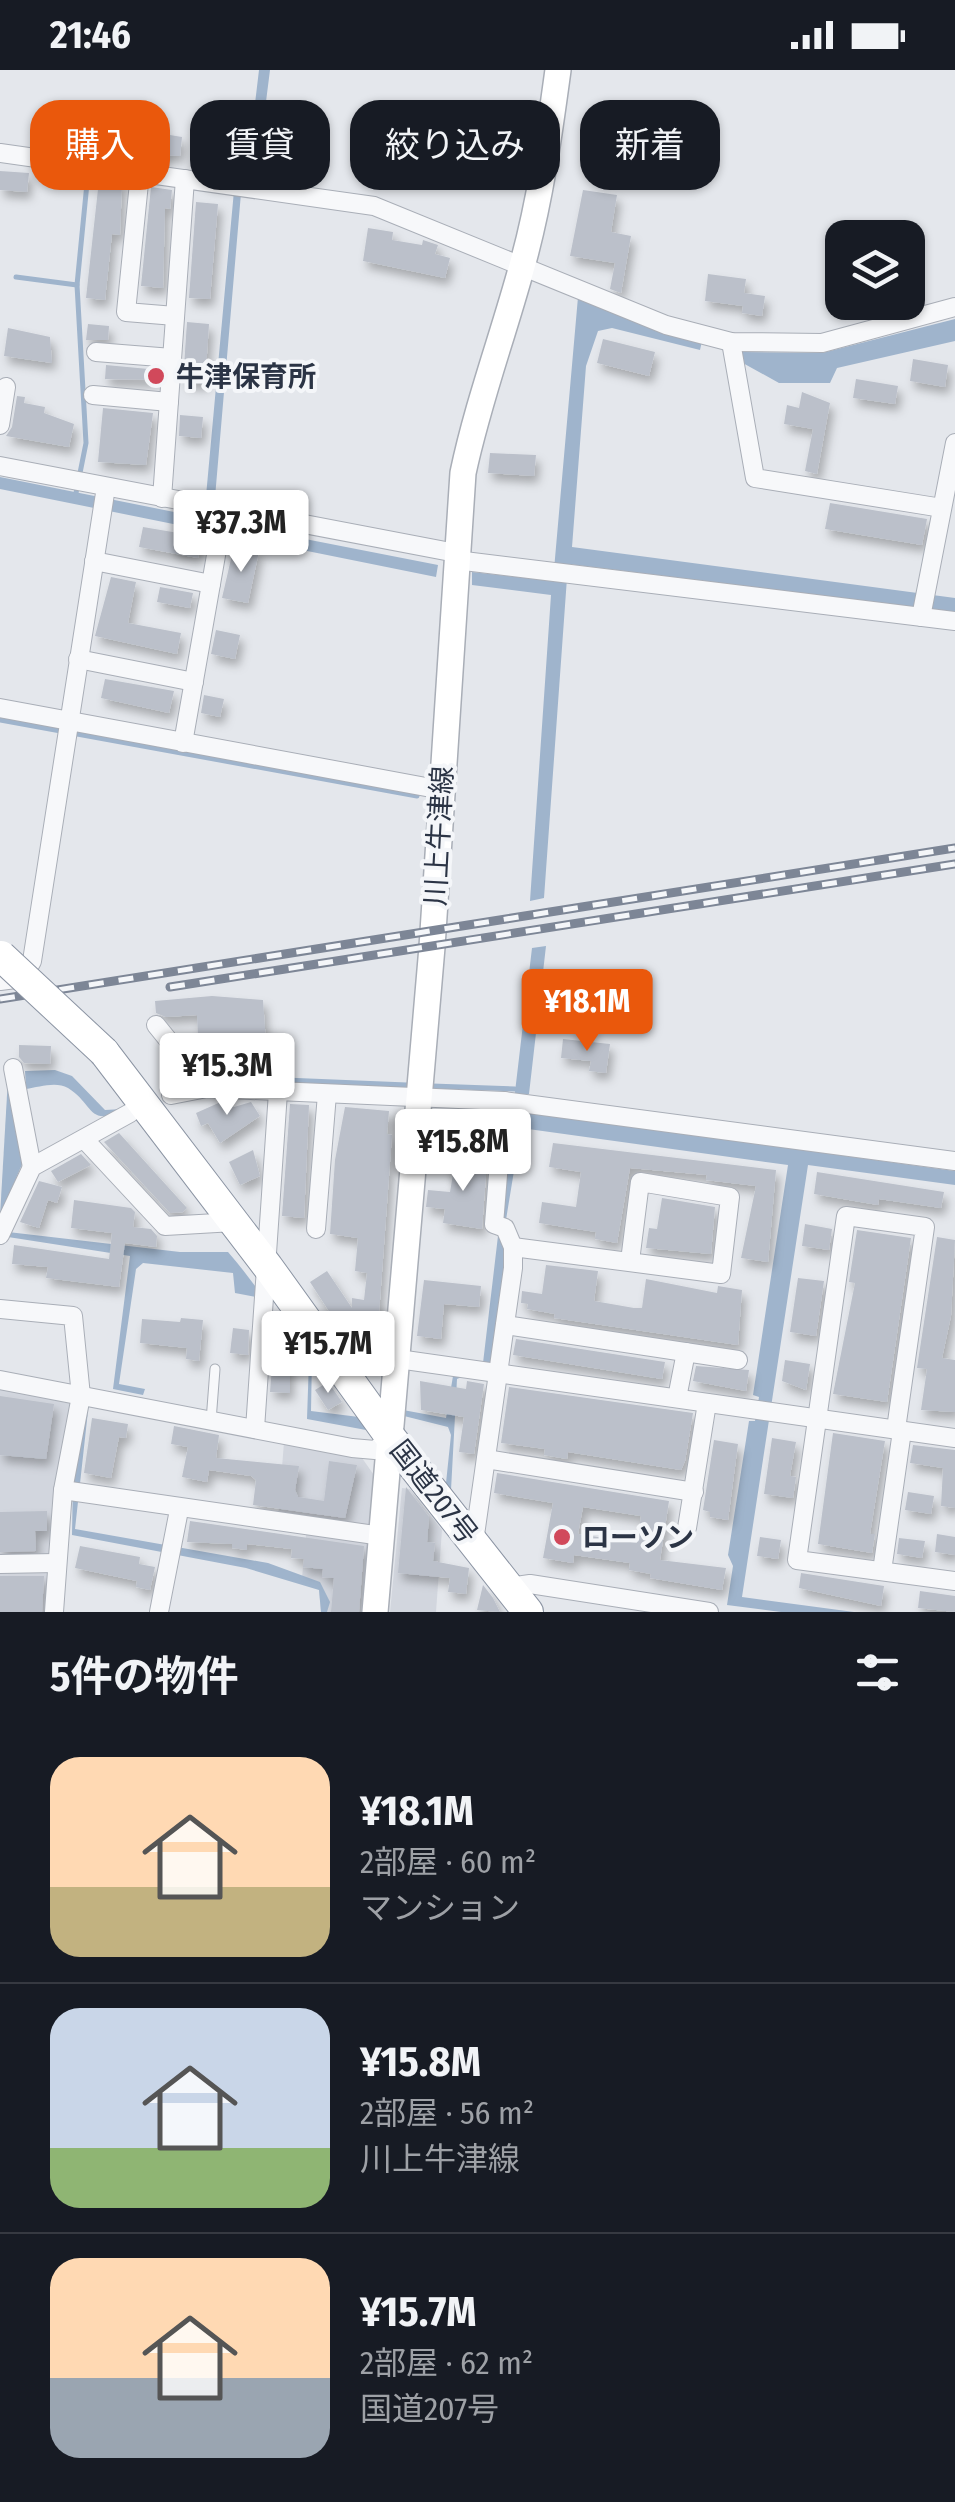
<!DOCTYPE html>
<html lang="ja">
<head>
<meta charset="utf-8">
<style>
	body { margin:0; font-family:"Fira Sans Condensed","Noto Sans JP",sans-serif; background:#20242c; color:#f1f3f6; height:100vh; display:flex; flex-direction:column; font-size:38px; white-space:nowrap }
	* { box-sizing:border-box; margin:0 }
	p { font-size:32px; color:#9ea1a6 }
	.icon { flex:none; width:55px; height:55px; fill:none; stroke:currentColor; stroke-width:2; stroke-linecap:round; stroke-linejoin:round }
	.map { position:relative; height:1542px; overflow:hidden }
	.details { display:flex; flex-direction:column; background:#171b24; flex:1 }
	.details>* { flex:none }
	.guide { position:absolute; left:30px; top:30px; width:895px; height:90px; display:flex; gap:20px }
	.tools { position:absolute; left:825px; top:150px; display:grid; gap:20px }
	.tools a { display:grid; place-items:center; width:100px; height:100px; border-radius:20px; background:#171b24; box-shadow:0 2px 8px #0004; font-size:50px }
	.price { position:absolute; translate:-50% -85px; padding:0 22px; border-radius:10px; background:#fff; color:#222; font-size:32px; line-height:65px; filter:drop-shadow(0 2px 5px #0008) }
	.price::after { content:''; position:absolute; left:50%; top:60px; width:30px; height:22px; margin-left:-15px; background:inherit; clip-path:polygon(0 0,100% 0,50% 100%) }
	.price.selected { background:#ea580c; color:#fff }
	ul { padding:0; list-style:none }
	li { display:flex; align-items:center; gap:30px; height:250px; padding:0 50px }
	li+li { border-top:2px solid #363941 }
	li span { display:grid; place-items:center; flex:none; width:280px; height:200px; border-radius:30px; color:#555 }
	li>.icon { margin-inline-start:auto }
	span .icon { width:120px; height:120px; fill:#fffc; stroke-width:1 }
	li b { font-size:42px }
	h2 { display:flex; justify-content:space-between; align-items:center; height:120px; padding:0 50px; font-size:42px }
	.tag { padding:0 35px; border-radius:30px; background:#171b24; box-shadow:0 2px 8px #0004; font-size:35px; line-height:90px }
	.tag.selected { background:#ea580c; color:#fff }
	.status { display:flex; justify-content:space-between; align-items:center; height:70px; padding:0 50px; background:#171b24; direction:ltr }
	.status svg { height:28px; fill:currentColor }
	.map>svg:first-child { display:block }
	.built { fill:#d2d6de }
	.water { fill:#9fb4cc }
	.lines { fill:none; stroke-linecap:round; stroke-linejoin:round }
	.stream { stroke:#9fb4cc; stroke-width:5 }
	.building { fill:#bbc0ca; fill-rule:evenodd; filter:url(#shadow) }
	.service-casing { stroke:#a9aeb7; stroke-width:11 }
	.minor-casing { stroke:#a9aeb7; stroke-width:20 }
	.secondary-casing { stroke:#a9aeb7; stroke-width:28 }
	.trunk-casing { stroke:#8b94a3; stroke-width:32 }
	.service { stroke:#f7f8fa; stroke-width:9 }
	.minor { stroke:#f7f8fa; stroke-width:18 }
	.secondary { stroke:#fff; stroke-width:25 }
	.trunk { stroke:#fff; stroke-width:30 }
	.rail-casing { stroke:#7d8696; stroke-width:9 }
	.rail { stroke:#f4f6f9; stroke-width:5; stroke-dasharray:15; stroke-linecap:butt }
	.trunk-bridge-casing { stroke:#8b94a3; stroke-width:32; stroke-linecap:butt }
	.trunk-bridge { stroke:#fff; stroke-width:30 }
	.poi-dot { fill:#d1495b; stroke:#f4f6f9; stroke-width:4 }
	.labels { text-anchor:middle; dominant-baseline:central; stroke-width:8; stroke-linejoin:round; paint-order:stroke }
	.poi-label { font-size:28px; font-weight:bold; fill:#2b3445; stroke:#f4f6f9; text-anchor:start }
	.street-label { font-size:28px; fill:#2b3445; stroke:#f4f6f9 }
</style>
</head>
<body>
<div class="status"><b>21:46</b><svg viewBox="0 0 49 12"><path d="M0 12V9h3v3zM5 12V6h3v6zM10 12V3h3v9zM15 12V0h3v12zM26 1h20v11H26zM47 4h2v5h-2z"/></svg></div>
<div class="map">
<svg width="955" height="1542" viewBox="0 0 955 1542">
	<defs>
		<filter id="shadow"><feDropShadow dx="4" dy="7" stdDeviation="5" flood-color="#0004"/></filter>
	</defs>
	<rect width="100%" height="100%" fill="#e4e7ec"/>
	<!-- built -->
	<g class="built">
		<path d="M0,1319L72,1334L48,1542H0Z"/>
		<path d="M284,1372L362,1388L376,1408L361,1542H321L319,1520L302,1508L307,1454L278,1449Z"/>
		<path d="M402,1418L410,1419L442,1460L436,1542H390Z"/>
	</g>
	<!-- water -->
	<g class="water">
		<path d="M259,0H270L259,87L244,88L213,451L438,495L436,507L0,419V407L204,448L238,77L250,75Z"/>
		<path d="M578,227L702,271L700,280L612,258L598,261L586,296L572,477L955,528V542L568,494L544,828L530,831L551,525L472,515V502L553,511Z"/>
		<path d="M955,249V271L837,298L830,313H779L741,292L743,282L822,283Z"/>
		<path d="M546,876L529,1024L522,1025L520,1041L955,1101V1115L808,1095L742,1527L854,1542H781L727,1535L733,1496L728,1485L749,1351H755L759,1327L753,1325L788,1095L521,1058L503,1168L507,1198L490,1295L457,1309L451,1420L446,1413L451,1365L448,1357L404,1346L403,1340L446,1348L453,1306L483,1293L532,878Z"/>
		<path d="M55,1000L72,1006L105,1040L123,1039C89,1059 93,1033 68,1018C56,1011 39,1017 26,1019L25,1001Z"/>
		<path d="M8,1008L23,1092L0,1146Z"/>
		<path d="M8,1162L180,1182H228C259,1217 279,1255 312,1287L311,1341L359,1347L366,1360L307,1349L309,1290L276,1258L256,1227L235,1223L233,1203L143,1193L136,1199L119,1314L145,1319L143,1325L113,1319L130,1186L8,1167Z"/>
		<path d="M88,1341L75,1459L268,1493L320,1512L330,1532L327,1542H321L319,1520L246,1498L72,1465L73,1408Z"/>
	</g>
	<g class="lines">
		<!-- stream -->
		<g class="stream">
			<path d="M16,207L77,215"/>
			<path d="M76,423L86,373L77,215L88,103"/>
			<path d="M0,650L417,726"/>
			<path d="M235,1008L407,1015"/>
			<path d="M432,1016L515,1019"/>
		</g>
	</g>
	<!-- building -->
	<g class="building">
		<path d="M110,55L182,67L180,86L107,82Z"/>
		<path d="M0,101L29,103L27,122L0,120Z"/>
		<path d="M99,110L122,113L120,165L112,164L105,230L86,228Z"/>
		<path d="M151,117L172,120L170,139L165,138L163,218L141,216Z"/>
		<path d="M583,120L617,125L611,162L631,166L621,223L610,219L615,193L570,186Z"/>
		<path d="M196,132L218,134L210,229L189,228Z"/>
		<path d="M368,158L393,162L392,170L422,175L423,170L438,175L435,184L450,188L445,208L363,191Z"/>
		<path d="M708,204L746,209L744,223L765,226L762,246L742,243L743,236L705,231Z"/>
		<path d="M187,252L209,254L205,314L183,312Z"/>
		<path d="M88,254L109,256L108,270H86Z"/>
		<path d="M8,258L50,267L52,293L4,286Z"/>
		<path d="M603,269L655,282L649,306L597,293Z"/>
		<path d="M913,289L948,295L945,317L910,311Z"/>
		<path d="M106,295L159,300L158,310L105,309Z"/>
		<path d="M856,309L898,316L895,334L853,328Z"/>
		<path d="M802,322L830,333L817,404L805,401L813,359L784,354L787,335L799,338Z"/>
		<path d="M17,326L25,327L24,333L45,337L44,343L74,354L69,377L6,366L12,357Z"/>
		<path d="M103,338L153,343L146,395L98,392Z"/>
		<path d="M180,345L203,347L201,368L179,366Z"/>
		<path d="M490,383L536,385L534,406L488,403Z"/>
		<path d="M830,433L927,449L922,475L825,459Z"/>
		<path d="M143,457L202,467L198,488L139,477Z"/>
		<path d="M234,476L259,481L248,533L222,528Z"/>
		<path d="M111,507L136,512L128,553L181,563L177,584L95,566Z"/>
		<path d="M160,517L193,523L190,538L157,532Z"/>
		<path d="M216,560L240,565L235,589L211,584Z"/>
		<path d="M105,609L174,621L169,643L101,628Z"/>
		<path d="M204,625L224,629L220,647L201,643Z"/>
		<path d="M212,926L263,930L266,973L222,977L226,1004L214,1006L207,998L203,967H198L197,945L166,947L156,943L155,931Z"/>
		<path d="M563,969L610,974L606,1003L589,1001L591,991L561,988Z"/>
		<path d="M19,975L51,976L50,994L24,993L19,987Z"/>
		<path d="M223,1031L234,1037L251,1032L260,1046L220,1073L208,1053L201,1056L196,1043Z"/>
		<path d="M290,1034L309,1035L304,1148L282,1146Z"/>
		<path d="M345,1037L389,1041L387,1064L392,1065L378,1258L334,1249L310,1212L327,1201L352,1238V1228L364,1230L367,1203L355,1201L358,1168L330,1164L335,1090Z"/>
		<path d="M119,1063L187,1138L183,1142L170,1143L104,1072Z"/>
		<path d="M553,1073L776,1100L768,1192L741,1188L756,1116L706,1110L707,1105L630,1098L617,1173L595,1169L596,1162L539,1153L542,1132L576,1137L581,1102L549,1097Z"/>
		<path d="M253,1080L260,1106L240,1115L229,1092Z"/>
		<path d="M81,1084L91,1095L58,1112L51,1101Z"/>
		<path d="M456,1086L487,1091L482,1159L443,1153L445,1139L426,1137L428,1120L450,1122Z"/>
		<path d="M817,1102L944,1122L941,1138L879,1129L878,1135L814,1124Z"/>
		<path d="M39,1111L62,1117L57,1133L48,1130L39,1158L20,1152Z"/>
		<path d="M662,1128L715,1137L711,1184L646,1178L649,1158L657,1159Z"/>
		<path d="M74,1130L131,1138L135,1142L133,1157L151,1159L157,1166L156,1177L125,1173L119,1217L46,1208L48,1197L12,1194L14,1175L109,1189L112,1163L71,1158Z"/>
		<path d="M805,1154L832,1159L829,1180L802,1176Z"/>
		<path d="M857,1160L911,1168L887,1332L833,1324L855,1213L849,1212Z"/>
		<path d="M937,1167L955,1170L951,1246L942,1288L955,1290V1342L921,1340L927,1299L917,1298Z"/>
		<path d="M546,1195L598,1201L594,1231L634,1238H642L646,1209L717,1223L718,1216L742,1220L738,1275L554,1248L555,1244L527,1239L528,1234L521,1233L522,1221L542,1224Z"/>
		<path d="M798,1208L824,1211L816,1266L790,1262Z"/>
		<path d="M424,1210L481,1216L479,1237L444,1234L441,1269L417,1266Z"/>
		<path d="M181,1248L203,1250L199,1291L186,1289L187,1278L140,1273L142,1249L180,1252Z"/>
		<path d="M233,1258L249,1260L248,1285L230,1283Z"/>
		<path d="M516,1269L665,1292L662,1309L513,1285Z"/>
		<path d="M273,1284L290,1286V1323L270,1322Z"/>
		<path d="M785,1290L810,1294L806,1320L782,1311Z"/>
		<path d="M696,1296L749,1300L746,1321L693,1311Z"/>
		<path d="M420,1311L466,1319L467,1311L484,1314L474,1384L459,1382L464,1347L421,1340Z"/>
		<path d="M328,1312L342,1332L328,1340L315,1320Z"/>
		<path d="M509,1317L693,1343L685,1391L681,1400L568,1382L567,1389L544,1385L545,1379L501,1373Z"/>
		<path d="M0,1326L54,1334L46,1389L0,1385Z"/>
		<path d="M92,1348L128,1354L126,1368L119,1367L111,1408L84,1403Z"/>
		<path d="M174,1356L219,1365L216,1388L299,1396L295,1420L298,1427L324,1431L329,1391L357,1395L345,1448L253,1435L256,1410L251,1406L209,1400L207,1412L182,1407L188,1377L171,1374Z"/>
		<path d="M833,1363L885,1371L870,1464H875L872,1483L818,1474Z"/>
		<path d="M772,1368L796,1372L790,1406L796,1407L793,1428L764,1424Z"/>
		<path d="M714,1370L738,1374L728,1450L710,1447V1442L703,1440Z"/>
		<path d="M913,1375L955,1380V1438L941,1436L943,1398L910,1393Z"/>
		<path d="M497,1403L669,1431L660,1490L726,1498L722,1520L650,1508L651,1504L629,1500L630,1493L574,1485L573,1493L543,1488L553,1433L494,1423ZM583,1437L641,1446L637,1473L578,1464Z"/>
		<path d="M406,1417L429,1447L427,1472L435,1473L433,1491L469,1498L466,1524L448,1522L450,1508L398,1503Z"/>
		<path d="M908,1422L934,1426L931,1444L905,1440Z"/>
		<path d="M47,1441V1461H35L36,1481L0,1482V1442Z"/>
		<path d="M190,1451L364,1476L359,1542H331L334,1508L322,1507L323,1499L303,1497L304,1489L291,1488L292,1479L247,1474V1480L232,1478V1474L187,1472Z"/>
		<path d="M937,1464L955,1467V1485L935,1482Z"/>
		<path d="M760,1467L781,1470L778,1489L757,1486Z"/>
		<path d="M899,1468L925,1471L922,1488L897,1484Z"/>
		<path d="M80,1476L140,1487L139,1494L155,1497L150,1520L136,1517L137,1511L75,1498Z"/>
		<path d="M801,1503L884,1516L881,1536L799,1518Z"/>
		<path d="M0,1506H44L42,1542H0Z"/>
		<path d="M483,1515L493,1528L500,1542L477,1540Z"/>
		<path d="M920,1521L955,1526V1542L918,1538Z"/>
	</g>
	<g class="lines">
		<!-- service casing -->
		<g class="service-casing">
			<path id="service" d="M211,1351L215,1299"/>
		</g>
		<!-- minor casing -->
		<g class="minor-casing">
			<g id="minor">
				<path d="M0,83L374,136L666,255L731,272L822,273L955,237"/>
				<path d="M140,103L126,242L175,246"/>
				<path d="M731,272L755,408L942,438"/>
				<path d="M96,282L172,288"/>
				<path d="M93,325L169,332"/>
				<path d="M0,355L6,317"/>
				<path d="M0,396L456,483"/>
				<path d="M162,428L185,109"/>
				<path d="M456,490L955,551"/>
				<path d="M94,491L211,514"/>
				<path d="M921,547L955,373"/>
				<path d="M78,589L194,612"/>
				<path d="M0,638L442,720"/>
				<path d="M183,673L224,440"/>
				<path d="M0,911L23,908L32,891L106,417"/>
				<path d="M156,955L207,1018"/>
				<path d="M13,998L32,1097"/>
				<path d="M171,1025L207,1018L504,1031L955,1091"/>
				<path d="M84,1069L165,1156L234,1152"/>
				<path d="M316,1159L327,1024"/>
				<path d="M0,1165L32,1097L130,1043"/>
				<path d="M513,1177L721,1204L730,1127L640,1112L630,1191"/>
				<path d="M0,1239L73,1246L81,1326L63,1420L54,1542"/>
				<path d="M505,1255L738,1290"/>
				<path d="M398,1289L955,1368"/>
				<path d="M0,1310L352,1378L375,1380L391,1368"/>
				<path d="M677,1328L686,1282"/>
				<path d="M255,1359L278,1022"/>
				<path d="M896,1359L925,1157L846,1146L797,1490L955,1511"/>
				<path d="M486,1389L694,1422"/>
				<path d="M63,1420L382,1466"/>
				<path d="M687,1458L707,1333"/>
				<path d="M474,1472L513,1198V1177L505,1158L494,1154L504,1031"/>
				<path d="M0,1494L56,1493"/>
				<path d="M882,1501L902,1361"/>
				<path d="M509,1517L530,1514L709,1542"/>
				<path d="M159,1542L179,1440"/>
			</g>
		</g>
		<!-- secondary casing -->
		<g class="secondary-casing">
			<path id="secondary" d="M375,1542L432,877L463,403C478,332 503,266 522,196C540,132 549,66 558,0"/>
		</g>
		<!-- trunk casing -->
		<g class="trunk-casing">
			<path id="trunk" d="M104,982L268,1197L391,1368L528,1542"/>
		</g>
		<!-- service -->
		<use href="#service" class="service"/>
		<!-- minor -->
		<use href="#minor" class="minor"/>
		<!-- secondary -->
		<use href="#secondary" class="secondary"/>
		<!-- trunk -->
		<use href="#trunk" class="trunk"/>
		<!-- rail casing -->
		<g class="rail-casing">
			<g id="rail">
				<path d="M170,917L955,794"/>
				<path d="M0,929L955,778"/>
			</g>
		</g>
		<!-- rail -->
		<use href="#rail" class="rail"/>
		<!-- trunk-bridge casing -->
		<g class="trunk-bridge-casing">
			<path id="trunk-bridge" d="M1,886L104,982"/>
		</g>
		<!-- trunk-bridge -->
		<use href="#trunk-bridge" class="trunk-bridge"/>
	</g>
	<!-- markers -->
	<g class="poi-dot">
		<circle cx="156" cy="306" r="10"/>
		<circle cx="562" cy="1467" r="10"/>
	</g>
	<g class="labels">
		<!-- poi labels -->
		<g class="poi-label">
			<text x="176" y="306">牛津保育所</text>
			<text x="582" y="1467">ローソン</text>
		</g>
		<!-- street labels -->
		<g class="street-label">
			<text transform="translate(439 766) rotate(-87)">川上牛津線</text>
			<text transform="translate(434 1422) rotate(52)">国道207号</text>
		</g>
	</g>
</svg>
<div class="tools">
<a><svg class="icon" aria-label="layers" viewBox="0 0 24 24"><path d="M12 4l9 5-9 5-9-5zM3 14l9 5 9-5"/></svg></a>
</div>
<b class="price" style="left:241px;top:505px">¥37.3M</b>
<b class="price selected" style="left:587px;top:984px">¥18.1M</b>
<b class="price" style="left:227px;top:1048px">¥15.3M</b>
<b class="price" style="left:463px;top:1124px">¥15.8M</b>
<b class="price" style="left:328px;top:1326px">¥15.7M</b>
<div class="guide">
<a class="tag selected">購入</a>
<a class="tag">賃貸</a>
<a class="tag">絞り込み</a>
<a class="tag">新着</a>
</div>
</div>
<section class="details">
<h2>5件の物件<svg class="icon" aria-label="filters" viewBox="0 0 24 24"><path d="M4 7h16M4 17h16"/><circle cx="9" cy="7" r="2"/><circle cx="15" cy="17" r="2"/></svg></h2>
<ul>
<li><span style="background:linear-gradient(#ffd9b3 65%,#c2b280 0)"><svg class="icon" aria-label="home" viewBox="0 0 24 24"><path d="M3 11l9-7 9 7M6 9v11h12V9"/></svg></span><div><b>¥18.1M</b><p>2部屋 · 60 m²</p><p>マンション</p></div></li>
<li><span style="background:linear-gradient(#c9d6e8 70%,#8fb573 0)"><svg class="icon" aria-label="home" viewBox="0 0 24 24"><path d="M3 11l9-7 9 7M6 9v11h12V9"/></svg></span><div><b>¥15.8M</b><p>2部屋 · 56 m²</p><p>川上牛津線</p></div></li>
<li><span style="background:linear-gradient(#ffd9b3 60%,#9aa5b1 0)"><svg class="icon" aria-label="home" viewBox="0 0 24 24"><path d="M3 11l9-7 9 7M6 9v11h12V9"/></svg></span><div><b>¥15.7M</b><p>2部屋 · 62 m²</p><p>国道207号</p></div></li>
</ul>
</section>
</body>
</html>
